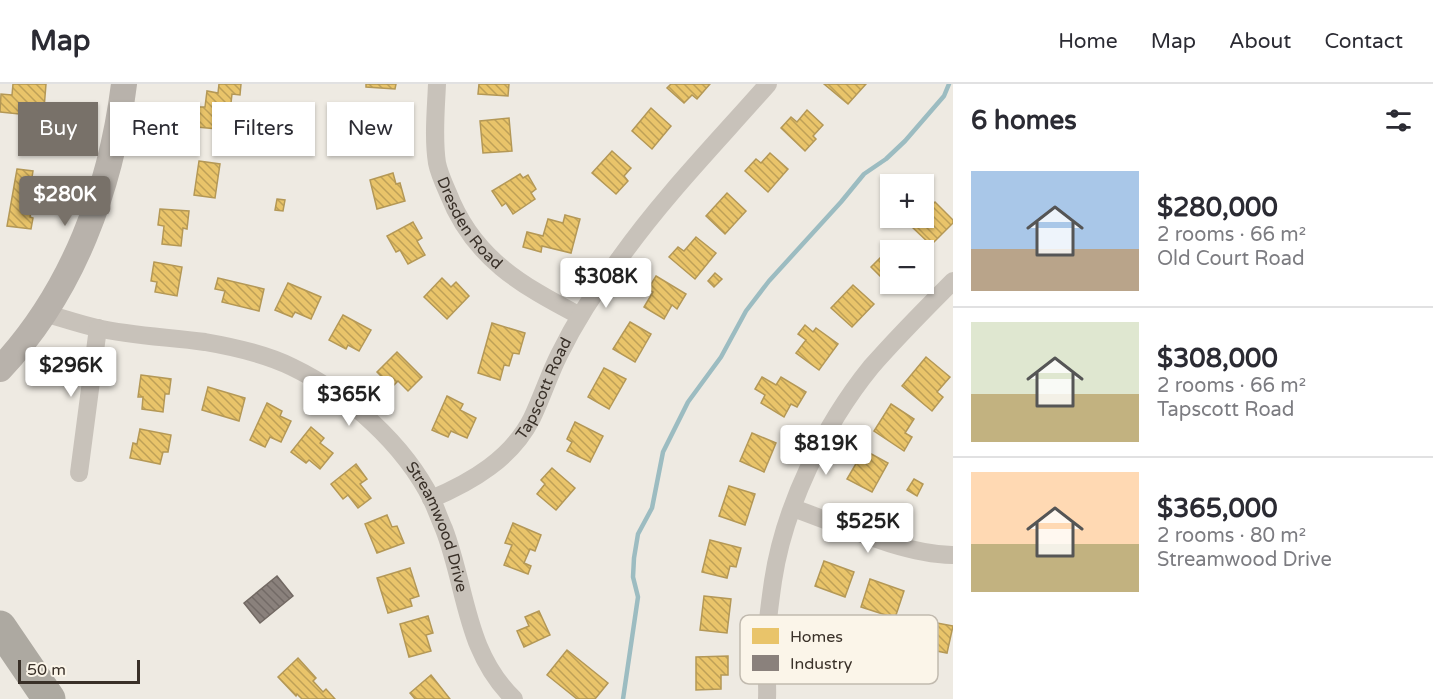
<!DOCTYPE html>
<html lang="en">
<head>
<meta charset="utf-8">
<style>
	body { margin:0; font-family:"Varela Round",sans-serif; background:#f2f2f3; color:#2b2b33; height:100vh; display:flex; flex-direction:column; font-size:22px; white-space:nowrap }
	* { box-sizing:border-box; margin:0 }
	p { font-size:20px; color:#7c7c81 }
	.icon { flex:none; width:33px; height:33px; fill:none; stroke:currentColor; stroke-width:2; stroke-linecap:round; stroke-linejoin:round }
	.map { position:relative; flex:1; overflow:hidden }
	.panel { display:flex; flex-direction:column; background:#fff; width:480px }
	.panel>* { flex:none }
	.hud { position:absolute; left:18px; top:18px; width:570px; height:54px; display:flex; gap:12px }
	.buttons { position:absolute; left:880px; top:90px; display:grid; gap:12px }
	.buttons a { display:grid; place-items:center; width:54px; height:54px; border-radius:0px; background:#fff; box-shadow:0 2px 4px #0004; font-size:30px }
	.scale { position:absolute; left:18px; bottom:15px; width:122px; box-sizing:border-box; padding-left:6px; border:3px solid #393028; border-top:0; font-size:16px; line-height:21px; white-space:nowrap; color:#393028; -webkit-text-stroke:4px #fbf5e9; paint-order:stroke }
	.price { position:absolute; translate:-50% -51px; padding:0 14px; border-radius:6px; background:#fff; color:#222; font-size:20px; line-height:39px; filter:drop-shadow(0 2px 3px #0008) }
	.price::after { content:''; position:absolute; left:50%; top:36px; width:18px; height:14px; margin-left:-9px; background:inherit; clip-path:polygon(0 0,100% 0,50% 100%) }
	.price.current { background:#787169; color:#fff }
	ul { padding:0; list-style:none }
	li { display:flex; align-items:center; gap:18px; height:150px; padding:0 18px }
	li+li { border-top:2px solid #e1e1e2 }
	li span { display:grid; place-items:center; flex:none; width:168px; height:120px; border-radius:0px; color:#555 }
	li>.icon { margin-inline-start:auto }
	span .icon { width:72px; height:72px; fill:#fffc; stroke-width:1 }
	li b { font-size:26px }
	h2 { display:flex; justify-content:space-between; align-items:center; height:72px; padding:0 18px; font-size:26px }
	.tag { padding:0 21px; border-radius:0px; background:#fff; box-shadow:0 2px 4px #0004; font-size:21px; line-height:54px }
	.tag.current { background:#787169; color:#fff }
	header { display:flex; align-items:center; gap:36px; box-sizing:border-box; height:84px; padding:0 30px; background:#fff; border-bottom:2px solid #e1e1e2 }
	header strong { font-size:28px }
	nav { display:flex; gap:33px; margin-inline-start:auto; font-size:21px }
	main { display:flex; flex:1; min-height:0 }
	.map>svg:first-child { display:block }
	.homes { fill:url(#homes-back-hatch); stroke:#b49856; stroke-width:1.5 }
	.industry { fill:url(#industry-back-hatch); stroke:#726963; stroke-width:1.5 }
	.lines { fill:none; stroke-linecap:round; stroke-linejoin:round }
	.stream { stroke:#9cbcc1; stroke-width:4.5 }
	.street { stroke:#c8c2ba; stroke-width:18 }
	.secondary { stroke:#b8b2ab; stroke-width:26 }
	.highway { stroke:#ada9a1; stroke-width:33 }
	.labels { text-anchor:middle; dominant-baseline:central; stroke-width:6; stroke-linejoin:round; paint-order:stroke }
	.street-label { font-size:16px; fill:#393028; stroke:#fbf5e9 }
	.key { fill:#fbf5e9; stroke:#c1baaf; stroke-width:1.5 }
	.key-label { font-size:16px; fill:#393028 }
</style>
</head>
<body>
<header>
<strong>Map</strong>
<nav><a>Home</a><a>Map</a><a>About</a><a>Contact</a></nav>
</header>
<main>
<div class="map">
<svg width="953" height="615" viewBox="0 0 953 615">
	<defs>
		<pattern id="homes-back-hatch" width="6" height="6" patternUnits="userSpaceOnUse" patternTransform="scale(1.5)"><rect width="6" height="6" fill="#e9c46a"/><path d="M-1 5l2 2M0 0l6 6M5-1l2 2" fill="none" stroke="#bea057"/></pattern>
		<pattern id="industry-back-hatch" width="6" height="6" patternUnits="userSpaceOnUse" patternTransform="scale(1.5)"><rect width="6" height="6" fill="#8a817c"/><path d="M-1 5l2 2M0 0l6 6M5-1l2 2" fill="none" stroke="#726a66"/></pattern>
	</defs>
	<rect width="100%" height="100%" fill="#eeeae2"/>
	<!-- homes -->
	<g class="homes">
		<path d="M13,0H46L44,25L20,21L19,30L0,28L1,10L12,11Z"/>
		<path d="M219,0H241L240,11L232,10L228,46L197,43L199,23H205L207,7L218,9Z"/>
		<path d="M366,0H396L395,5L366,3Z"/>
		<path d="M479,0H509L508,12L478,10Z"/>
		<path d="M671,0H710L697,15L692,11L684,19L667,4Z"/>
		<path d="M824,0H866L848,20Z"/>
		<path d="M651,24L671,42L652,65L632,47Z"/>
		<path d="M807,26L823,41L813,52L816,55L805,67L781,44L791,33L797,38Z"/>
		<path d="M387,29V41H394L395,60L365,61L364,30Z"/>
		<path d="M509,34L512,67L483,69L480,37Z"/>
		<path d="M612,67L631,84L624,92L628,97L616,110L592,89Z"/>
		<path d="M770,69L788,85L768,108L745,87L756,75L761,79Z"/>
		<path d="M199,77L220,80L215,114L194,111Z"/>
		<path d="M17,85L33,87L30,106L25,105L24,111L30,112L28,123H32L30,133L33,134L31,145L7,142Z"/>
		<path d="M393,89L396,100L400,99L405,117L377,125L370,96Z"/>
		<path d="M520,90L523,94L528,91L536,105L531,109L535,115L513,130L506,119L502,122L492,107Z"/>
		<path d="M727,109L746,127L725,150L706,132Z"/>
		<path d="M277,115L285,116L283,127L275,126Z"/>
		<path d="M935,118L953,136V139L931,161L911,142L920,134H924V129Z"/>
		<path d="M160,125L189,127L187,145L183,144L181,162L162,160L164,142L158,141Z"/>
		<path d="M565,131L580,135L571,169L542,162L541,168L523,163L527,148L543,152L548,135L563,139Z"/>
		<path d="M413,138L422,154L417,157L425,171L408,180L400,166L396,168L387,152Z"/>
		<path d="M696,153L716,169L695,195L669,173L678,163L684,167Z"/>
		<path d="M894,160L900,166H891V200H894L891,203L871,183Z"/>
		<path d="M154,178L182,183L177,212L155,208L157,198L151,197Z"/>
		<path d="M715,189L722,195L714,203L708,197Z"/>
		<path d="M656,192L686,210L677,225L672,221L664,235L644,223L653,208L648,205Z"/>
		<path d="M218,194L264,205L259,227L222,218L225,207L215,205Z"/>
		<path d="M442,194L451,203L456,198L469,212L447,235L424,213Z"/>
		<path d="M288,199L321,213L311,235L295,228L292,233L275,226Z"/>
		<path d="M853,201L874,220L852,243L831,224Z"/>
		<path d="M343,231L371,246L359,267L348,261L346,265L329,256Z"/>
		<path d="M630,238L651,250L635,278L613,265Z"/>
		<path d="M492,239L525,249L519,270L513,269L509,282L504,281L500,296L478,289Z"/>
		<path d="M805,241L813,248L816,244L838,260L819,286L796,269L806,256L798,250Z"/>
		<path d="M397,268L422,293L408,307L398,297L392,303L377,288Z"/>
		<path d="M926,273L950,293L937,308L943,313L932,327L902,302Z"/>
		<path d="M604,284L626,295L609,325L588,313Z"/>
		<path d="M141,291L171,295L169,310H165L163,328L142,325L143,313H138Z"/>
		<path d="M762,293L776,301L781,293L806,308L797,323L791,320L784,333L761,319L765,311L755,305Z"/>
		<path d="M208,303L245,314L239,337L202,326Z"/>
		<path d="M447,312L463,320L460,326L476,334L467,354L451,347L448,353L432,346Z"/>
		<path d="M267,319L282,327L280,332L291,337L281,358L270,353L265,363L250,356Z"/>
		<path d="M891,320L914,335L905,349L912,353L904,367L874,347Z"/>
		<path d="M575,338L603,352L590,378L567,367L572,358L567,355Z"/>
		<path d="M311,343L324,354L320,359L333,369L320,385L309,376L306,379L291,368Z"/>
		<path d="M140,345L171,351L168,368H163L160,380L130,374L133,359L137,360Z"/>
		<path d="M752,349L776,359L764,388L740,377Z"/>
		<path d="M864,366L888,379L872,408L847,395Z"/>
		<path d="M356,380L367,395L360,400L371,414L358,424L348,411L343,415L331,400Z"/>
		<path d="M552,384L575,404L556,426L537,410L545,400L541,396Z"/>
		<path d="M914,395L923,400L917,412L907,406Z"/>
		<path d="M729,402L755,410L745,441L719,432Z"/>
		<path d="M387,431L392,443L397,442L404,459L377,469L365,440Z"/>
		<path d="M513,439L541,451L535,467L530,465L524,479L531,482L528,490L504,481L512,461L505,459Z"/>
		<path d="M710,456L741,464L736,483L730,482L727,494L702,488Z"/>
		<path d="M824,477L854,488L845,513L815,502Z"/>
		<path d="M410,484L419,512L410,515L412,522L388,529L377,494Z"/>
		<path d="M870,495L904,507L895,534L861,523Z"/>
		<path d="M704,512L731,515L727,549L700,546Z"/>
		<path d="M539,527L550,551L524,563L517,547L529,542L525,533Z"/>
		<path d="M428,532L433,549L426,551L431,567L409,573L400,540Z"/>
		<path d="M921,536L953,542L947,569L916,563Z"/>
		<path d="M567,566L608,599L595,615H577L547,591Z"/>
		<path d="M728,572V591H721V605L696,606V573Z"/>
		<path d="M298,574L316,594L313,597L323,608L326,605L335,615H302L297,610L296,612L278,593Z"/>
		<path d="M431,591L450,615H415L410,609Z"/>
	</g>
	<!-- industry -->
	<path class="industry" d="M277,492L293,512L260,539L244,519Z"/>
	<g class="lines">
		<!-- stream -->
		<path class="stream" d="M623,615L638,513L633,493L634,474L638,450L652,424L663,368L688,318L721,273L746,227L769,197L841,118L864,90L886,75L905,57L944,12L949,0"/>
		<!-- street -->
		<g class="street">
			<path id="s1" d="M437,0C436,25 433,53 437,79C439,89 444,100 448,109C473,174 521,201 580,232"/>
			<path id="s2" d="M44,229C62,234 79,240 97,244C132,252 169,253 205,258C234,263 266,270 292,283C348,310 404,360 432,416C436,425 440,436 444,445C467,505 465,568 514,615"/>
			<path d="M79,389L98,244"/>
			<path id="s3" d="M431,415C472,398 512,374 532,334C542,313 549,291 559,271C576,236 597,204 620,174C664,112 718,57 768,0"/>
			<path d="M793,424C841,441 902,470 952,471"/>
			<path d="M767,615C768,597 765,578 766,560C767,539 770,518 773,497C784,423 824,341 871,283C897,253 925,225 953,197"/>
		</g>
		<!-- secondary -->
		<path class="secondary" d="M0,285C73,208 111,104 124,0"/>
		<!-- highway -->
		<path class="highway" d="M0,543L49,615"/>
	</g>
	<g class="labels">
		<!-- street labels -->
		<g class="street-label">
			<text stroke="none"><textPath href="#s1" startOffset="148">Dresden Road</textPath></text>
			<text stroke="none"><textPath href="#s3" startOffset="164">Tapscott Road</textPath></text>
			<text stroke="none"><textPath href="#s2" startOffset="478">Streamwood Drive</textPath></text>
		</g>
	</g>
	<!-- legend -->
	<rect x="740" y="531" width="198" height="69" rx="9" class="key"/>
	<rect x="752" y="544" width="27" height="16" fill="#e9c46a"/>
	<rect x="752" y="571" width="27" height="16" fill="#8a817c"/>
	<g class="key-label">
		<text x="790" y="558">Homes</text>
		<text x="790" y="585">Industry</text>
	</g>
</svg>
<div class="buttons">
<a>+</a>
<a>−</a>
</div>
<div class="scale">50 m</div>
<b class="price current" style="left:65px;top:143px">$280K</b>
<b class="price" style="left:606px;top:225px">$308K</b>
<b class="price" style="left:71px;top:314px">$296K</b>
<b class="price" style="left:349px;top:343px">$365K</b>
<b class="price" style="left:826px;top:392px">$819K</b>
<b class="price" style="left:868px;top:470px">$525K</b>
<div class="hud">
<a class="tag current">Buy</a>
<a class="tag">Rent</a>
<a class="tag">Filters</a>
<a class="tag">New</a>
</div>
</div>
<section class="panel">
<h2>6 homes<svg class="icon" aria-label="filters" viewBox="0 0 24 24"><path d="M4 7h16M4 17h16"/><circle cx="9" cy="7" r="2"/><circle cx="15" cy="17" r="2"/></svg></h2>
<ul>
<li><span style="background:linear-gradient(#a9c7e8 65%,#b9a48a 0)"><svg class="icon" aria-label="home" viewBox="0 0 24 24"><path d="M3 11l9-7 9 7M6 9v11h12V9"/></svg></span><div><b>$280,000</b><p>2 rooms · 66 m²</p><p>Old Court Road</p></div></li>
<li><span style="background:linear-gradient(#dfe7d0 60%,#c2b280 0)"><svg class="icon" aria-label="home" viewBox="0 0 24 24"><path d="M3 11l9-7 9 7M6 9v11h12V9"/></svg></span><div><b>$308,000</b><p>2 rooms · 66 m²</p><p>Tapscott Road</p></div></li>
<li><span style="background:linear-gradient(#ffd9b3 60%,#c2b280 0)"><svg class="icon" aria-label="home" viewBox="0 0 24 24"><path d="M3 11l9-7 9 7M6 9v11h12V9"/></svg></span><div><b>$365,000</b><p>2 rooms · 80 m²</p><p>Streamwood Drive</p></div></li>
</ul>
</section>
</main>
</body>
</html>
